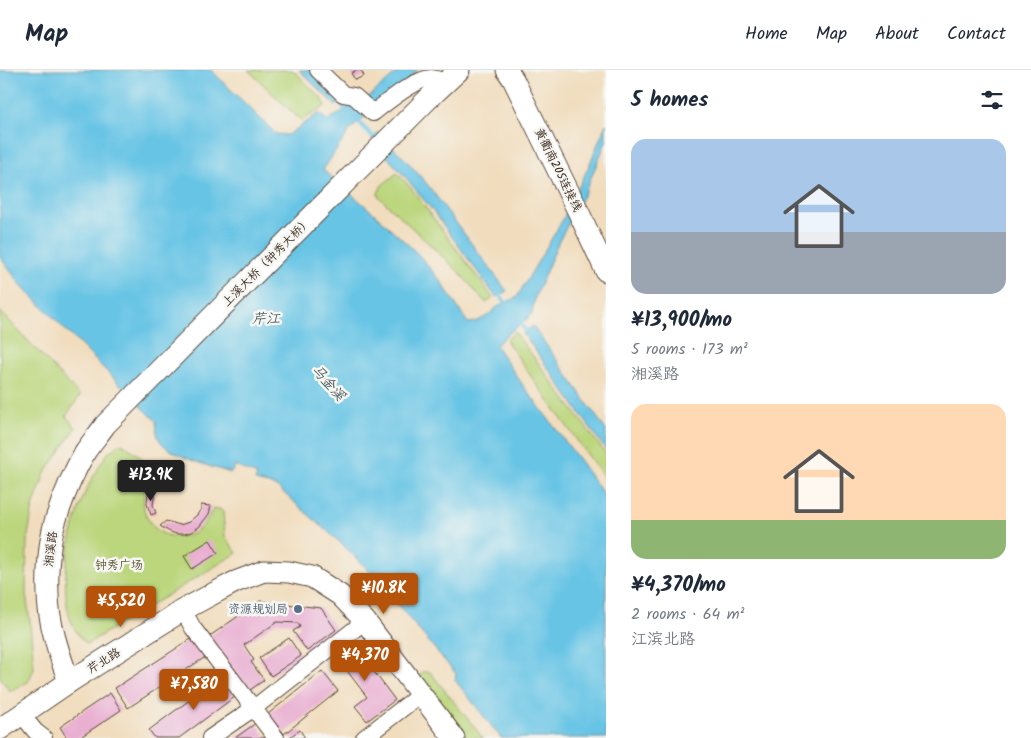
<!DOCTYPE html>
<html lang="en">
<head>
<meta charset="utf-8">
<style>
	body { margin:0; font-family:Kalam,"LXGW WenKai TC",sans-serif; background:#f2f2f3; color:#1f2937; height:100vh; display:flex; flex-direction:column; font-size:19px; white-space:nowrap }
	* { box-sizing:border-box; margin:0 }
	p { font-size:16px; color:#747a83 }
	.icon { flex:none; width:28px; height:28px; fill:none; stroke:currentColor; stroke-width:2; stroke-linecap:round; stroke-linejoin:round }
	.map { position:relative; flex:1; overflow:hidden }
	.sheet { display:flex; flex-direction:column; background:#fff; width:425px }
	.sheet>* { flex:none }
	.price { position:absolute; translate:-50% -42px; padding:0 11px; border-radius:5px; background:#b45309; color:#fff; font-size:16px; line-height:32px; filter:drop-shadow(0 1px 2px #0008) }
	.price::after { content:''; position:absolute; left:50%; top:30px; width:15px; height:11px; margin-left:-8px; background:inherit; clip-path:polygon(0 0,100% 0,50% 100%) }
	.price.selected { background:#222; color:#fff }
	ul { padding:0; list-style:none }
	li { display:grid; align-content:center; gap:10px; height:265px; padding:0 25px }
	li span { display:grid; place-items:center; height:155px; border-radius:15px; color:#555 }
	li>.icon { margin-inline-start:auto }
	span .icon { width:90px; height:90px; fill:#fffc; stroke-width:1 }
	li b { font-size:21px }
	h2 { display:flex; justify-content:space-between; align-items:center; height:60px; padding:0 25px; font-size:21px }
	header { display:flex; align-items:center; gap:30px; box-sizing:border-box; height:70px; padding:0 25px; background:#fff; border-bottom:1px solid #e0e1e3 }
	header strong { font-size:24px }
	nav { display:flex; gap:28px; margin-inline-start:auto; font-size:18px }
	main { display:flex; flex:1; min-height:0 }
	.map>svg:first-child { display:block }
	.green { fill:#bbd67c; stroke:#7b804d }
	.water { fill:#67c4e5; stroke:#517782 }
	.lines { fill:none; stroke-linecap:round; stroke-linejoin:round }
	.stream { stroke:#67c4e5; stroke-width:4 }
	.building { fill:#e9afd1 }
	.minor-casing { stroke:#564536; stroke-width:18 }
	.major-casing { stroke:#564536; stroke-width:23 }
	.minor { stroke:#fff; stroke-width:16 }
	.major { stroke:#fff; stroke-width:21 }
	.service-dot { fill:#5c6f8a; stroke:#f6f6f2; stroke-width:2 }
	.labels { text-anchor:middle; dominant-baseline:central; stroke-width:5; stroke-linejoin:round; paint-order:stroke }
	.street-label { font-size:12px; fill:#3b2a1e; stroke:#f6f6f2 }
	.park-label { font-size:12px; fill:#5b5536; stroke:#f6f6f2 }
	.service-label { font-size:12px; fill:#4e5e75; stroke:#f6f6f2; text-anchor:end }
	.water-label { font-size:14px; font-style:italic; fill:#48585a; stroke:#f6f6f2 }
</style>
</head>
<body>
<header>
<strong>Map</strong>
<nav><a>Home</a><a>Map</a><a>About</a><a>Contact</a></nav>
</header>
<main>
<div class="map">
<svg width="606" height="668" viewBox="0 0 606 668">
	<rect width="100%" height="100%" fill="#f6f6f2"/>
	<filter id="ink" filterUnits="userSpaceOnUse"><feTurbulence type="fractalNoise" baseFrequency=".02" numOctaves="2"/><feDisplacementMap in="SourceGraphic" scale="10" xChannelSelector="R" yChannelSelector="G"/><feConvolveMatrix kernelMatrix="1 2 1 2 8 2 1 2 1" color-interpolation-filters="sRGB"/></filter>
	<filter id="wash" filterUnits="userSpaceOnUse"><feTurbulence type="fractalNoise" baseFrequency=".0096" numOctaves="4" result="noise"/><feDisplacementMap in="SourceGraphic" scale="20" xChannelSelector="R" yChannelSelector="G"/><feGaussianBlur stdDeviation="1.12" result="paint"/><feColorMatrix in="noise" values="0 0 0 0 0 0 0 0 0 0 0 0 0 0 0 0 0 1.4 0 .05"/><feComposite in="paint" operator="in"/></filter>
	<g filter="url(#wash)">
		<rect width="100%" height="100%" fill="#f1ddbe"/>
		<!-- green -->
		<g class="green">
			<path d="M248,0H293L323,30L325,36L323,38L302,50L295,45Z"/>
			<path d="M397,103L411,118L493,228L486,233L476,222L459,202L379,127L378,123L382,115Z"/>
			<path d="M0,241L80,326L66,346L76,358L45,403L33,437L27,471L26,524L30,551L34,599L28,612L10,621L0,607Z"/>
			<path d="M515,262L606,384V410L539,318L506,270Z"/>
			<path d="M121,373L139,385L153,401C143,420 137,440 155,458C160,462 164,465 172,466C179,466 187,467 194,463C203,457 208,448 213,439H220L223,442L225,466L237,483L87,574C50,545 69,462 84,425C87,417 104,387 109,382C113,379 117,376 121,373Z"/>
			<path d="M422,602H430L483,668H463L418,610Z"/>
		</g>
		<!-- water -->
		<g class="water">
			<path d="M0,0H211L276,64L288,65L319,43L327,50L339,44L352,34L356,35L372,24L400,0H418L350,60L323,100L376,145L418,184L440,210L468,253L476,252L487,246L497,237L517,227L562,151L588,98L606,54V72L585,122L558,173L535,227L532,243L528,248L502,269L496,276L522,314L583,395L606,428V668H501L455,610L456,604L371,503L343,475L278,418L272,415L255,411L257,405L235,396L231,403C213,397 164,385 158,367C156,362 157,356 156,351L20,214L0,187Z"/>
			<path d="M299,0H312L343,29L336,36Z"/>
			<path d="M378,62L406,90L427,114L507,221L496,227L433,141L407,109L371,69Z"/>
			<path d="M533,256L606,360V380L523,263Z"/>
		</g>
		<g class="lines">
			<!-- stream -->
			<g class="stream">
				<path d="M337,30L349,43"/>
				<path d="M356,49L375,69"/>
				<path d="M497,221L507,235"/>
				<path d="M519,251L528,264"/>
			</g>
		</g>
		<g id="blocks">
			<!-- building -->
			<g class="building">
				<path d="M357,0H361L364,6L355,10L351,3Z"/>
				<path d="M148,421H155L153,435L156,443L151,445L147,434Z"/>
				<path d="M201,435L211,436L209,444L199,457L191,462L185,464H177L170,462L160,456L166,451L180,455L189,452L197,445L201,439Z"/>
				<path d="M210,470L218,483L192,499L184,486Z"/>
				<path d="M260,531L321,538L336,560L307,581L293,561L300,557L298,553L277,552L244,575L254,590L251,592L264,610L246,623L207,568Z"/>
				<path d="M194,567L207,586L128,638L115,618Z"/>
				<path d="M289,568L301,586L271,606L259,588Z"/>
				<path d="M352,572L395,630L367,651L355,636L367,627L335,585Z"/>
				<path d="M322,601L338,621L284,664L268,644Z"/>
				<path d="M222,606L236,626L179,668H155L149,660Z"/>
				<path d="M110,623L121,640L79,668H67L60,657Z"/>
				<path d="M256,653L267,668H235Z"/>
				<path d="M300,660L305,668H288Z"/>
			</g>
		</g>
	</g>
	<g filter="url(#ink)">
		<use href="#blocks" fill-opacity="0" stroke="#564536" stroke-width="1"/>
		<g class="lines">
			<!-- minor casing -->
			<g class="minor-casing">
				<g id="minor">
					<path d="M318,0L343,24L354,26L373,43C386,33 414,9 431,8C436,8 441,11 446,12"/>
					<path d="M183,540L193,558L276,668"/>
					<path d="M22,645L35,661L44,668"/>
					<path d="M210,668L254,638L365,551"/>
					<path d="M364,668L421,624"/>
				</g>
			</g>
			<!-- major casing -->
			<g class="major-casing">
				<g id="major">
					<path d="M507,0L513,9L579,143L606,201"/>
					<path d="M69,612C60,586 48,553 48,524C47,503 49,472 55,452C62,430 73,403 85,382C91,373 99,364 105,355L428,29L459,0"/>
					<path d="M0,659L69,612L183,540L207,527L235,512L264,501L289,502L312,507L340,525L365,551L454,668"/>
				</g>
			</g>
			<!-- minor -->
			<use href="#minor" class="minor"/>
			<!-- major -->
			<use href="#major" class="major"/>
		</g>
	</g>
	<!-- markers -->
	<circle class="service-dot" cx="298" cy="539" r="5"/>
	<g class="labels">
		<!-- street labels -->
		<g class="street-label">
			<text transform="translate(558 100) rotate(64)">黄衢南205连接线</text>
			<text transform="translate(267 192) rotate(-45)">上溪大桥（钟秀大桥）</text>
			<text transform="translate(51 479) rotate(-83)">湘溪路</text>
			<text transform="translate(104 591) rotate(-32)">芹北路</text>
		</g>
		<!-- park labels -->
		<g class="park-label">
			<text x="119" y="495">钟秀广场</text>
		</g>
		<!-- service labels -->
		<g class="service-label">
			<text x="288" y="539">资源规划局</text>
		</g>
		<!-- water labels -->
		<g class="water-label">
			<text x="266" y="249">芹江</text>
			<text transform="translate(328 313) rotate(48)">马金溪</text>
		</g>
	</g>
</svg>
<b class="price selected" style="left:151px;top:432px">¥13.9K</b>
<b class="price" style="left:384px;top:545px">¥10.8K</b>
<b class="price" style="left:121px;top:558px">¥5,520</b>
<b class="price" style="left:365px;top:612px">¥4,370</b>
<b class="price" style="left:194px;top:641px">¥7,580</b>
</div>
<section class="sheet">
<h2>5 homes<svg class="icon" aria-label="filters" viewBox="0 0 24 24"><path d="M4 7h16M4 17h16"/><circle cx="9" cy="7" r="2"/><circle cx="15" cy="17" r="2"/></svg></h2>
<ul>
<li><span style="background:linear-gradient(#a9c7e8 60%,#9aa5b1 0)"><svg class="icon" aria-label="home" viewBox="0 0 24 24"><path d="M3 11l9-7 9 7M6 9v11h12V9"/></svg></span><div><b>¥13,900/mo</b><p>5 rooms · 173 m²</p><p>湘溪路</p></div></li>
<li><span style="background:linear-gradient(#ffd9b3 75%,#8fb573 0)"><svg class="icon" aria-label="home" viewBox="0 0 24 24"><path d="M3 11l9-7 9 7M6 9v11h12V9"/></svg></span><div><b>¥4,370/mo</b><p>2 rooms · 64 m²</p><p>江滨北路</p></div></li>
</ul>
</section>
</main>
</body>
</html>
